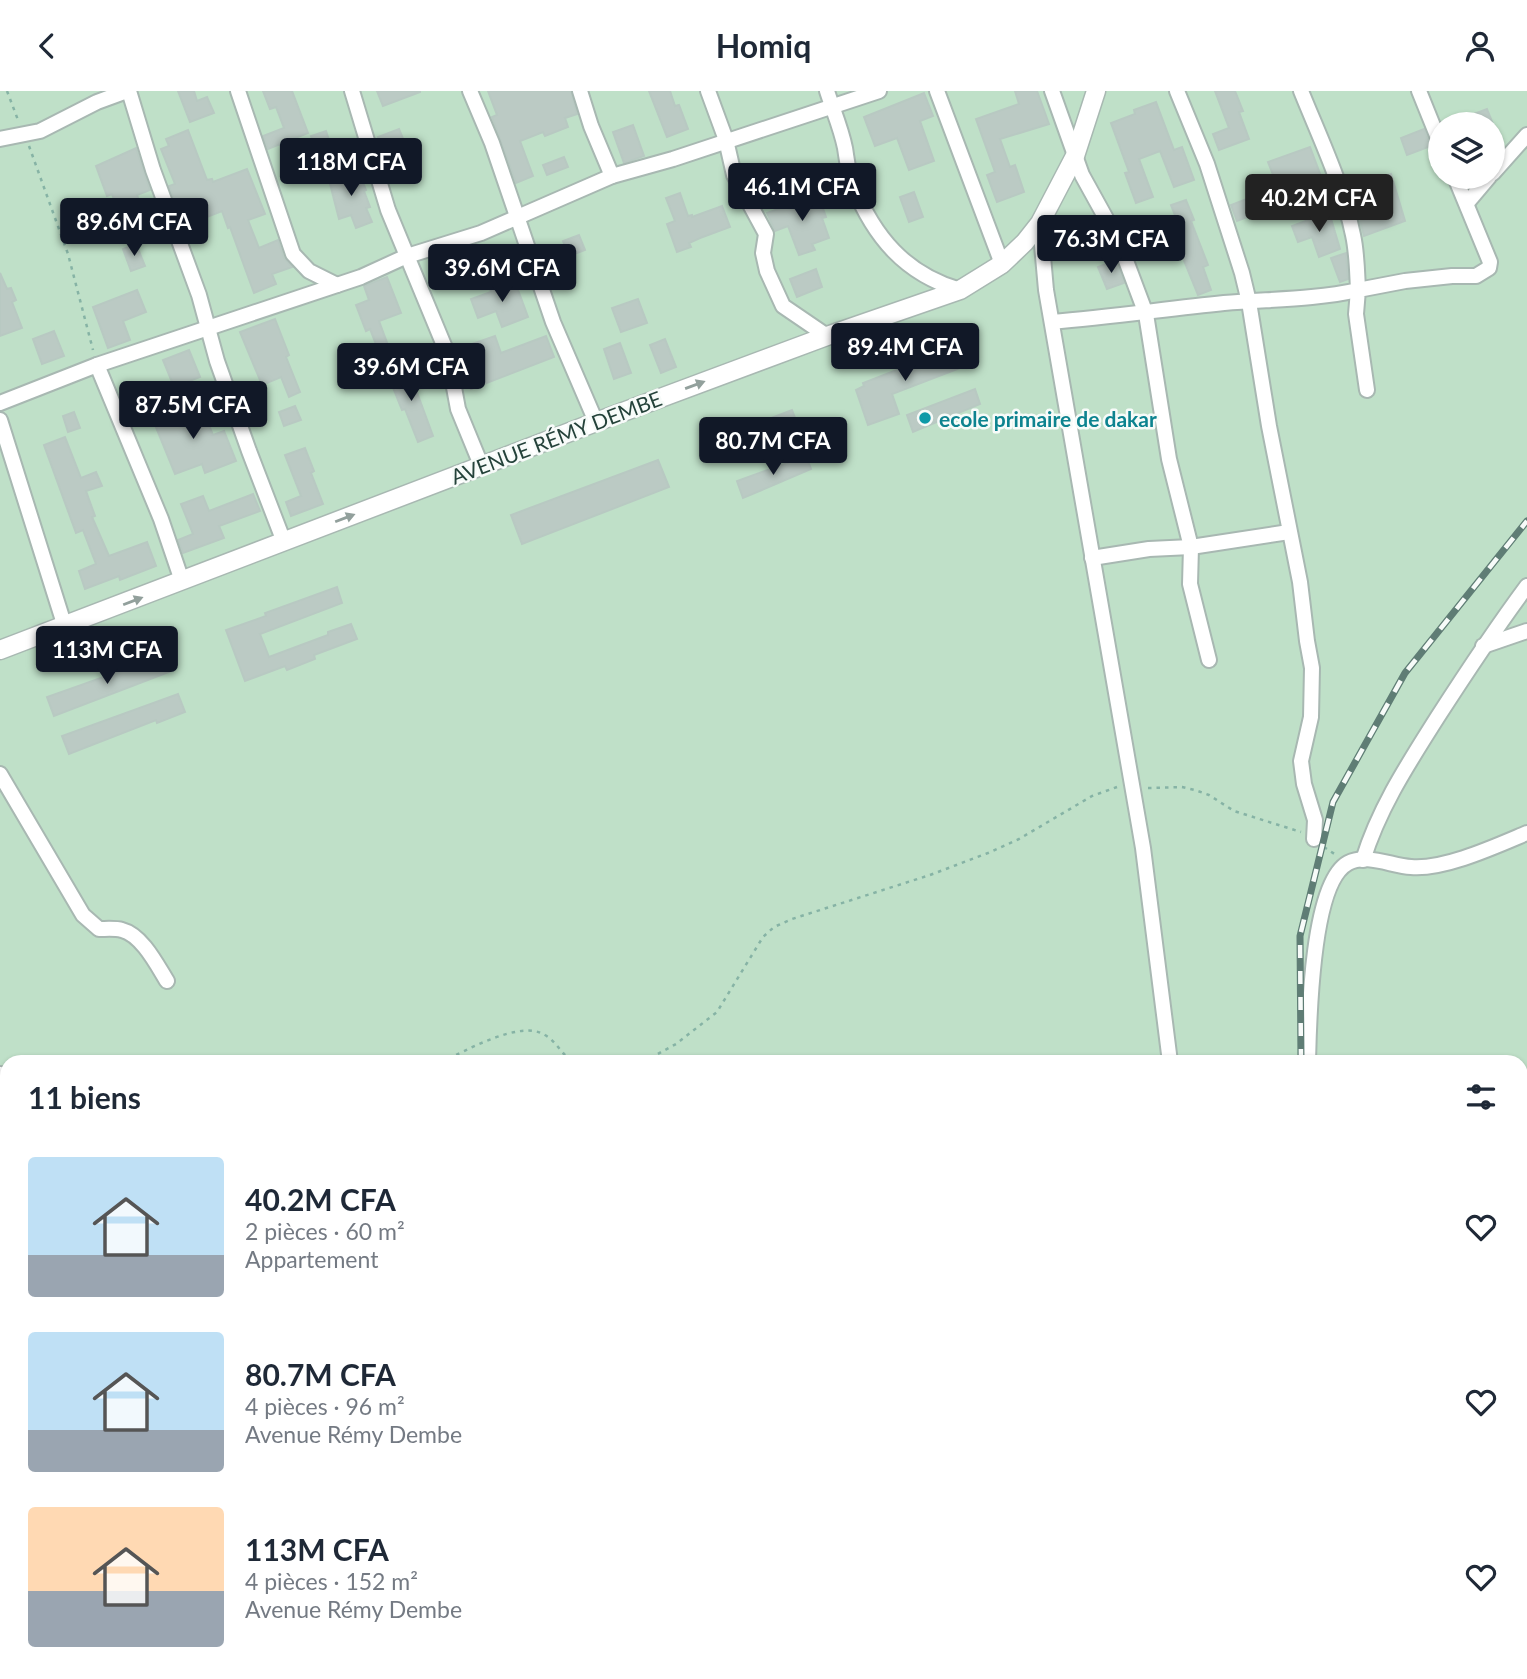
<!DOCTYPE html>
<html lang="fr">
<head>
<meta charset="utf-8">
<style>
	body { margin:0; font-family:Lato,sans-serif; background:#f6f6f7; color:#1f2937; height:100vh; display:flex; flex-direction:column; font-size:26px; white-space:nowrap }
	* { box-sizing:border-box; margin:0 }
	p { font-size:23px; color:#747a83 }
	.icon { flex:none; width:38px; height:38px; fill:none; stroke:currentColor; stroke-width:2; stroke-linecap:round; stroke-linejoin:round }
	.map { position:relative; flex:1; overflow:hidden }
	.drawer { position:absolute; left:0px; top:964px; width:1528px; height:625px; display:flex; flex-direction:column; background:#fff; border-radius:21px 21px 0 0; box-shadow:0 2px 5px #0004 }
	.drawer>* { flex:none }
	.tools { position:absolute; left:1428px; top:21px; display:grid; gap:14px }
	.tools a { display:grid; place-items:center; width:77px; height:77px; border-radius:50%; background:#fff; box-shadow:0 2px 5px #0004; font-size:35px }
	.price { position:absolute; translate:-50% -60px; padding:0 16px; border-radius:7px; background:#111827; color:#fff; font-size:23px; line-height:46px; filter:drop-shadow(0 2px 4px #0008) }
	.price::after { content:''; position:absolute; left:50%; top:42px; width:21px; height:16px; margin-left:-10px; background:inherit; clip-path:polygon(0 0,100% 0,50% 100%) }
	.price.current { background:#222; color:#fff }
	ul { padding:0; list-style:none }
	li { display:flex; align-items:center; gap:21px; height:175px; padding:0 28px }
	li span { display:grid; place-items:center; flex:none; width:196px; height:140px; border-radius:7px; color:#555 }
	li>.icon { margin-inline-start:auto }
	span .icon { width:84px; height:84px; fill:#fffc; stroke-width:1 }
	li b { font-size:30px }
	h2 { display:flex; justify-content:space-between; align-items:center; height:84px; padding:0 28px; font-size:30px }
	header { display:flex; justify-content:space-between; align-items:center; height:91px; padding:0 28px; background:#fff; font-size:32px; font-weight:700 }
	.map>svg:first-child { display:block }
	.green { fill:#bfe0c8; fill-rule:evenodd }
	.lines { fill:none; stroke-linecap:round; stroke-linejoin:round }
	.river { stroke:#8ec9d4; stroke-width:26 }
	.building { fill:#bbcac4; stroke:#b8c9c2; stroke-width:2 }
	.minor-casing { stroke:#a8b8b2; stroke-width:18 }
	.tertiary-casing { stroke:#a8b8b2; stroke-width:21 }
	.path { stroke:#86b3a5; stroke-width:2.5; stroke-dasharray:3.5 5; stroke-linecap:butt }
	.minor { stroke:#fff; stroke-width:14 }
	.tertiary { stroke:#fff; stroke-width:18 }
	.rail-casing { stroke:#5f7d75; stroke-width:7 }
	.rail { stroke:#f7fbf9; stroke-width:4.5; stroke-dasharray:13; stroke-linecap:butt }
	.oneway { fill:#92a09c }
	.culture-dot { fill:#0f9aa8; stroke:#f7fbf9; stroke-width:2.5 }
	.labels { text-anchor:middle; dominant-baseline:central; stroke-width:5; stroke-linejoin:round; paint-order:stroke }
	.culture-label { font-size:21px; font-weight:bold; fill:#0d838f; stroke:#f7fbf9; text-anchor:start }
	.street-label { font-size:21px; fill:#24423a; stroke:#f7fbf9 }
</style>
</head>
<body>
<header><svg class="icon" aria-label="back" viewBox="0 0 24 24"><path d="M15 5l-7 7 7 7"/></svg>Homiq<svg class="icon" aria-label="person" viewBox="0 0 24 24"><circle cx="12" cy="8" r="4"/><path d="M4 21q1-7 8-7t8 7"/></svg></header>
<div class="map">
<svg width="1527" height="1588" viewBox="0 0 1527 1588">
	<rect width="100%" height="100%" fill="#e6efeb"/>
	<!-- green -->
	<path class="green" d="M0,0H1527V1588H0ZM1440,33H1493V86H1440ZM7,971H1521V1582H7Z"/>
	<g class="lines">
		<!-- river -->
		<g class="river">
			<path d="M1521,1539H1527"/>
			<path d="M1334,1588L1343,1582"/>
		</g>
	</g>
	<!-- building -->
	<g class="building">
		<path d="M178,0H194L197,10L207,6L214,22L190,31Z"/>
		<path d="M263,0H292L308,42L268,58L263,45L284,37L276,16L270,18Z"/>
		<path d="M377,0H420V1L383,15Z"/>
		<path d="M488,0H571L577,23L565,27L568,36L545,45L543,41L520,50L533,85L516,92L492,26L497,24Z"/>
		<path d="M649,0H670L675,15L679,14L688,38L667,46Z"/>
		<path d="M1015,0H1037L1049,33L1000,48L1010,76L1015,74L1024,101L997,111L987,84L995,81L976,28L1019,13Z"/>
		<path d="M1215,0H1235L1243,20L1239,21L1249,48L1219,59L1213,43L1229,37Z"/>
		<path d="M924,2L933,25L920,30L934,70L909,79L897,47L875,55L864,26Z"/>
		<path d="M1156,11L1174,59L1182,56L1194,89L1174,96L1160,60L1139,68L1153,106L1136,112L1125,82L1129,81L1111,32L1135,23L1134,19Z"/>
		<path d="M1487,18L1493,33H1451L1450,32Z"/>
		<path d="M633,34L644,65L624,72L613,41Z"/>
		<path d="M399,38L406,55L385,63L378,46Z"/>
		<path d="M1424,38L1431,55L1407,64L1401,47Z"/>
		<path d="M188,39L207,89L212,88L213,91L247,78L265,123L248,129L259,157L278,149L284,167L292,176L272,183L276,193L254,202L230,136L228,137L222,120L184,135L169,95L175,93L161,58L169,55L166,48Z"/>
		<path d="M326,40L333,61L319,66L311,45Z"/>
		<path d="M1310,56L1325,96L1237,130L1231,114L1278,96L1268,71Z"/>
		<path d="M136,57L150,99L137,104L152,143L129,152L112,103L107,105L96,75Z"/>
		<path d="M564,66L568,76L547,84L543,74Z"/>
		<path d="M358,79L366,99L364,100L370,116L366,117L372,131L356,137L351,124L339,128L329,89Z"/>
		<path d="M1391,83L1405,130L1364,145L1360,130L1389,119L1377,88Z"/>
		<path d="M914,101L923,126L909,131L900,106Z"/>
		<path d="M680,102L688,125L692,124V126L722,115L730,136L700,147L689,152L691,156L677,161L667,133L675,130L666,107Z"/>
		<path d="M818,103L826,126L822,127L829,147L812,153L815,159L799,164L788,135L775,140L767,122Z"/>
		<path d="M1186,109L1194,129L1191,130L1208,174L1203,176L1211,199L1198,204L1176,150L1184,147L1171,114Z"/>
		<path d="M1329,121L1340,158L1319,166L1312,146L1298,151L1292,135Z"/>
		<path d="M579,144L585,159L569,165L563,150Z"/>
		<path d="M136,153L145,175L131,180L123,158Z"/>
		<path d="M1346,162L1348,188L1340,191L1331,167Z"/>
		<path d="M1116,169L1124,192L1107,198L1098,176Z"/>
		<path d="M816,178L822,196L797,206L790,188Z"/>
		<path d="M0,182L7,198L11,197L16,209L12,211L22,237L0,245Z"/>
		<path d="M387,186L401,222L379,230L389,257L379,261L370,238L366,240L356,214L369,209L364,195Z"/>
		<path d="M514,188L528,226L502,236L496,220L478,227L471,208L491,201L490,197Z"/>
		<path d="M137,199L146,221L123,230L130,249L108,257L93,216Z"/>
		<path d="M638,208L647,232L621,241L612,217Z"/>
		<path d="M275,228L289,264L286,266L300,301L289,306L281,286L262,294L240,241Z"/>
		<path d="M54,240L64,265L42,273L33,248Z"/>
		<path d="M495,245L501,262L546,245L554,266L471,298L465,283L478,277L469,254Z"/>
		<path d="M665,248L676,276L661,282L650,254Z"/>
		<path d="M620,252L631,282L614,288L604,258Z"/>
		<path d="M961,254L968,274L892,303L899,323L868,334L856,299L864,295L863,292Z"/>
		<path d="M189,259L200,286L174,296L163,269Z"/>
		<path d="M408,277L433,345L418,351L405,318L402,319L388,284Z"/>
		<path d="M975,298L980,313L913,341L907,324Z"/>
		<path d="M201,314L213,344L224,340L236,370L205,382L202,373L175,383L153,329Z"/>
		<path d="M295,315L301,329L284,335L279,321Z"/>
		<path d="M792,319L797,332L726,363L720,347Z"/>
		<path d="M74,321L80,337L68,341L63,325Z"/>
		<path d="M831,329L837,345L812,355L806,339Z"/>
		<path d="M65,346L81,387L96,381L102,395L86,400L95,425L92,426L109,465L147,451L156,475L120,489L119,485L85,498L79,480L96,473L83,439L76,442L44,354Z"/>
		<path d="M305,357L314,380L311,382L323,413L291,425L286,411L301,405L285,364Z"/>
		<path d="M806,365L811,378L743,407L737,390Z"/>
		<path d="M658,369L669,396L522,453L511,424Z"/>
		<path d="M253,403L260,420L219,435L224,447L183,462L178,449L193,443L181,413L203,405L209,420Z"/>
		<path d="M337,496L342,512L260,543L269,566L328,544V541L351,533L357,548L314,564L315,568L287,579L285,575L245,590L226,539L266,525L265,522Z"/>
		<path d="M163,565L169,581L54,625L47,606Z"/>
		<path d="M178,603L185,621L157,632L156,629L69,663L62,645Z"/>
	</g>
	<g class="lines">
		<!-- minor casing -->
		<g class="minor-casing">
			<g id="minor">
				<path d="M129,0L153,79L199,204L217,270L249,360L284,451"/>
				<path d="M238,0L293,163L309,180L337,194"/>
				<path d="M352,0L388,119L448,264L458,318L481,374"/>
				<path d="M470,0L492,52L553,231L596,331"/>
				<path d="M580,0L591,35L612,85"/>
				<path d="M708,0L726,49L734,84L766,143L763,162L767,180L783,215L827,245"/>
				<path d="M827,0C833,19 841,37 845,57C847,69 848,82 853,94C874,146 905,183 960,199"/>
				<path d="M937,0L1002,173"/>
				<path d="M1052,0L1082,84L1119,151L1146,223L1169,368L1191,456L1190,493L1209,569"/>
				<path d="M1177,0L1207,73L1242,182L1249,211L1269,335L1300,491L1307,550L1312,577L1311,626L1301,670L1304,693L1315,729L1314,748"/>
				<path d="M1419,0L1440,52"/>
				<path d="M0,48L40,40L97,11L127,0"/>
				<path d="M1493,82L1527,44"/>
				<path d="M1467,112L1489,86"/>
				<path d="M1040,132L1046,199L1143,757L1170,971"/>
				<path d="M1052,231C1109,226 1166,218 1224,212C1269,208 1313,209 1358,199C1357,180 1357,162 1353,144C1343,95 1320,47 1301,0"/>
				<path d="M97,274L161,428L182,490"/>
				<path d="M1367,299L1356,223L1358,199L1405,190L1452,185H1476L1489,177L1490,171L1455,86"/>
				<path d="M0,312L97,274L361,186L407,165L481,142L612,85L673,68L879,0"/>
				<path d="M0,329L65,536"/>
				<path d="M1092,467L1149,458L1191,456L1289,441"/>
				<path d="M1483,555L1527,540"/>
				<path d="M0,683L83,824L99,838C106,838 115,837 122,839C142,844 157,874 167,890"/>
				<path d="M1363,769C1379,717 1408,673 1437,627C1466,582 1495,538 1527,495"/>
				<path d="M1308,971C1309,932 1311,792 1348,772C1366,762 1392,775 1411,776C1444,779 1496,755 1527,742"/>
				<path d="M0,983L7,992"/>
				<path d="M198,1582L200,1588"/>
				<path d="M1418,1582L1419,1588"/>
				<path d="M1014,1588L1018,1582"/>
			</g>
		</g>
		<!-- tertiary casing -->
		<g class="tertiary-casing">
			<path id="tertiary" d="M0,559L596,331L827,245L960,199L1002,173L1025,151L1040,132L1075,65L1096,0"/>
		</g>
		<!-- path -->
		<g class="path">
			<path d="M7,0L18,29"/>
			<path d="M29,55L68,163L93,259"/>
			<path d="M1148,697L1182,696L1195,699L1209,704L1234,720L1301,741"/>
			<path d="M1324,756L1336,764"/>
			<path d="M441,971C466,960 520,928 545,944C557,951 562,964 573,971"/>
			<path d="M643,971L676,953L717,921L763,846L774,836L792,828L930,784L988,762L1019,748L1092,705L1117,696"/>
		</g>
		<!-- minor -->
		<use href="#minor" class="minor"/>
		<!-- tertiary -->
		<use href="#tertiary" class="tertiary"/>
		<!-- rail casing -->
		<g class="rail-casing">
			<g id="rail">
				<path d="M1301,971L1300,845L1333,711L1405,582L1527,430"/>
				<path d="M1413,1582L1414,1588"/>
			</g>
		</g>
		<!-- rail -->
		<use href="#rail" class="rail"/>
	</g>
	<!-- one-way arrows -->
	<defs><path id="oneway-solid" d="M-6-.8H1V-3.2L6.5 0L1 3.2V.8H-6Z" transform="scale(1.75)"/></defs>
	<g class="oneway">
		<use href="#oneway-solid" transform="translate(695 294) rotate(-20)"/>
		<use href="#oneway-solid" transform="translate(345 427) rotate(-21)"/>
		<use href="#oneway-solid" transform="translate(133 510) rotate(-21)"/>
	</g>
	<!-- markers -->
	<circle class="culture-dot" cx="925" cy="327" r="7"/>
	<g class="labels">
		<!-- culture labels -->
		<g class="culture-label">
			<text x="939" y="327">ecole primaire de dakar</text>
		</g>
		<!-- street labels -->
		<g class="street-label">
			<text transform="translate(556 346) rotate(-21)">AVENUE RÉMY DEMBE</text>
		</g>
	</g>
</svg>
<div class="tools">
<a><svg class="icon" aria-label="layers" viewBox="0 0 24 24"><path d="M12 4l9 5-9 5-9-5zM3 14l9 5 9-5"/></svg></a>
</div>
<b class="price" style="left:351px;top:107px">118M CFA</b>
<b class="price" style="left:802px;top:132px">46.1M CFA</b>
<b class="price current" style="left:1319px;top:143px">40.2M CFA</b>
<b class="price" style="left:134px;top:167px">89.6M CFA</b>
<b class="price" style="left:1111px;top:184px">76.3M CFA</b>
<b class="price" style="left:502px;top:213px">39.6M CFA</b>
<b class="price" style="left:905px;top:292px">89.4M CFA</b>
<b class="price" style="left:411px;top:312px">39.6M CFA</b>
<b class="price" style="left:193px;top:350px">87.5M CFA</b>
<b class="price" style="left:773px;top:386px">80.7M CFA</b>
<b class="price" style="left:107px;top:595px">113M CFA</b>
<section class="drawer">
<h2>11 biens<svg class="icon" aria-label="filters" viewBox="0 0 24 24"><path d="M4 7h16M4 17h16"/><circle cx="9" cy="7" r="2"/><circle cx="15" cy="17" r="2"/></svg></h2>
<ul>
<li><span style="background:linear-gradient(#bfe0f5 70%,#9aa5b1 0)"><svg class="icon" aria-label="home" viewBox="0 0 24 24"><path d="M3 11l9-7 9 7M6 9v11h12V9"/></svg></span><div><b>40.2M CFA</b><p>2 pièces · 60 m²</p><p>Appartement</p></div><svg class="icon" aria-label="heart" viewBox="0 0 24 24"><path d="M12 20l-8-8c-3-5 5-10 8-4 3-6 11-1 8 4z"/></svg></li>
<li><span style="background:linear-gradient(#bfe0f5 70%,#9aa5b1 0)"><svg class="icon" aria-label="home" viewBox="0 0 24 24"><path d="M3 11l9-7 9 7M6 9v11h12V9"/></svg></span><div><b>80.7M CFA</b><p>4 pièces · 96 m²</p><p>Avenue Rémy Dembe</p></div><svg class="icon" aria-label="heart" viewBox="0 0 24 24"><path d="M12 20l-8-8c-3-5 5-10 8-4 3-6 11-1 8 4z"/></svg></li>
<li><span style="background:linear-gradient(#ffd9b3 60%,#9aa5b1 0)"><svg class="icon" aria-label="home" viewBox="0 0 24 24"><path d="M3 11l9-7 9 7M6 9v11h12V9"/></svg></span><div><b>113M CFA</b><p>4 pièces · 152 m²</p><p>Avenue Rémy Dembe</p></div><svg class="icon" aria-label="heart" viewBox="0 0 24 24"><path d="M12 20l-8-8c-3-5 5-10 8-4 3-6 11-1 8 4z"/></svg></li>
</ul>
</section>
</div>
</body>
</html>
